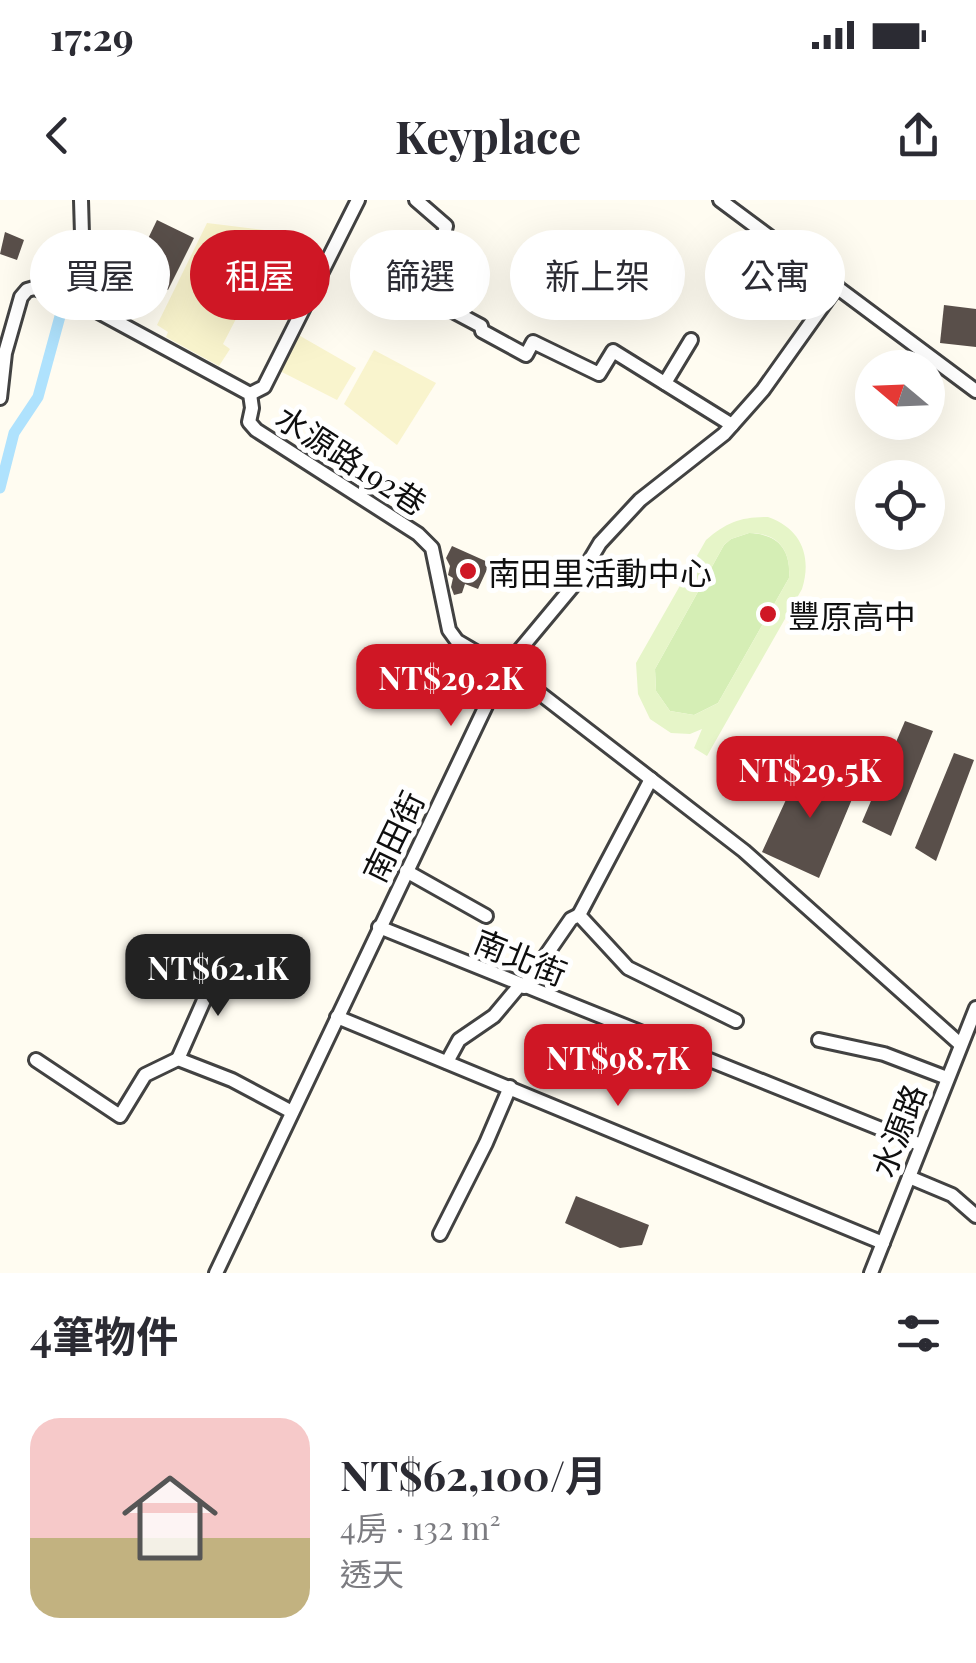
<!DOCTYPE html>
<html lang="zh-TW">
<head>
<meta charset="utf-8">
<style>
	body { margin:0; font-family:"Playfair Display","Noto Sans TC",serif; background:#f2f2f3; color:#2b2b33; height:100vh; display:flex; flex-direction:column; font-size:38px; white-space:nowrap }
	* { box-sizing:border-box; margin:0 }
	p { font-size:32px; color:#7c7c81 }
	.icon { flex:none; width:55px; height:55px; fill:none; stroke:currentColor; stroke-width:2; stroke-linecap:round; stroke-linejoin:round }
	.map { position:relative; height:1073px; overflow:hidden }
	.details { display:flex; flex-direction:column; background:#fff; flex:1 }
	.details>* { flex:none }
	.guide { position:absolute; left:30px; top:30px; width:918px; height:90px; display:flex; gap:20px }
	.needle { width:65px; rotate:289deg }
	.controls { position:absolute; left:855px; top:150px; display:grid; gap:20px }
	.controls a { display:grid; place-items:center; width:90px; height:90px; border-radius:50%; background:#fff; box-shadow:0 10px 40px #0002; font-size:50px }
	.price { position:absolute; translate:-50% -85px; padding:0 22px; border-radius:20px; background:#cf1725; color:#fff; font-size:32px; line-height:65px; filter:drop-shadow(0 2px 5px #0008) }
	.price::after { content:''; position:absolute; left:50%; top:60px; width:30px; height:22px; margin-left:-15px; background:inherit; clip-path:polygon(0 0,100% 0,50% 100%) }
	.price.on { background:#222; color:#fff }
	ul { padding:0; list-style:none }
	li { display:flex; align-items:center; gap:30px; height:250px; padding:0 30px }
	li span { display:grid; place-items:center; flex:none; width:280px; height:200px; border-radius:30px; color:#555 }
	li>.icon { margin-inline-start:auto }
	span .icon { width:120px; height:120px; fill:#fffc; stroke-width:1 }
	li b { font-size:42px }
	h2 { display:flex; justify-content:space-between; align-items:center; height:120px; padding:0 30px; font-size:42px }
	.tag { padding:0 35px; border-radius:45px; background:#fff; box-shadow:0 10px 40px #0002; font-size:35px; line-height:90px }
	.tag.on { background:#cf1725; color:#fff }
	.status { display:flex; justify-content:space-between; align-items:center; height:70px; padding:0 50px; background:#fff; direction:ltr }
	.status svg { height:28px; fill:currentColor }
	header { display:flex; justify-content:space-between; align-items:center; height:130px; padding:0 30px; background:#fff; font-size:45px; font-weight:700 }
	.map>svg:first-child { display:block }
	.farmland { fill:#f9f4cd }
	.green { fill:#d5eeb5 }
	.pitch { fill:#e6f5c8; fill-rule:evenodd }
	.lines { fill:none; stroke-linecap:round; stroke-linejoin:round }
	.canal { stroke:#afe2fd; stroke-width:11 }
	.building { fill:#594f4a }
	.minor-casing { stroke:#424242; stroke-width:18 }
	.minor { stroke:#fff; stroke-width:12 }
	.poi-dot { fill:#cf1725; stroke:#fff; stroke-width:4 }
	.labels { text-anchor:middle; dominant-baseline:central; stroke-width:10; stroke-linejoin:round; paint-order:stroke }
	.street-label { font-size:32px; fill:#0f0f0f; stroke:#fff }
	.poi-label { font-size:32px; fill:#0f0f0f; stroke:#fff; text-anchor:start }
</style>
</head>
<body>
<div class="status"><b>17:29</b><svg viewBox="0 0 49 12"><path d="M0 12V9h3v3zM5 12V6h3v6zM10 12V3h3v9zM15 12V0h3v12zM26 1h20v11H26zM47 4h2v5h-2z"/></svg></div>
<header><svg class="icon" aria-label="back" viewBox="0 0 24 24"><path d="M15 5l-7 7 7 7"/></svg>Keyplace<svg class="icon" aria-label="share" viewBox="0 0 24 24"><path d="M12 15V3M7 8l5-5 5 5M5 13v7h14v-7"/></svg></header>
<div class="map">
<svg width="976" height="1073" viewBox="0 0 976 1073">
	<rect width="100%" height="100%" fill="#fffcf1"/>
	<!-- farmland -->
	<g class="farmland">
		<path d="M207,23L281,32L223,144L230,149L219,166L166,137L168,132L157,125Z"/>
		<path d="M295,133L356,168L337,200L276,169Z"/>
		<path d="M374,150L436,183L397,245L344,204Z"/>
	</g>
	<!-- green -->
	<path class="green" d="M749,333C778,334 791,349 789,378L718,503L694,515L670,511L656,491L655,469L724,345L731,339Z"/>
	<!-- pitch -->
	<path class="pitch" d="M768,317C802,329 812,357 802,389L707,556L694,548L702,529L690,534L671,533L650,519L638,494L636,463L706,340C727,322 741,317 768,317ZM749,333C778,333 791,350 789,378L718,503L694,515L670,511L656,491L655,469L724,345L731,339Z"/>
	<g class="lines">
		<!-- canal -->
		<path class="canal" d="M0,288L14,233L38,197L62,109L79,77L78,69"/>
	</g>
	<!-- building -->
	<g class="building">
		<path d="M157,20L194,38L168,90L132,72Z"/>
		<path d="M5,32L24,40L17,60L0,54Z"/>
		<path d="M944,105L976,109V147L940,143Z"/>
		<path d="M452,346L490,363L478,389L465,384L462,393L454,395L451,387L453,378L448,375L450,366L446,358Z"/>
		<path d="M905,521L933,531L891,636L862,622Z"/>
		<path d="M954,553L974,560L936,661L915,648Z"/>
		<path d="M798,563L851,586L855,592L819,678L762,652L796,578L793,575Z"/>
		<path d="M576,996L649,1025L642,1045L620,1048L565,1023Z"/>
	</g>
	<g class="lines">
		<!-- minor casing -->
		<g class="minor-casing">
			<g id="minor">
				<path d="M81,0L84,104"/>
				<path d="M416,0L446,26L439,53L419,93L481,126L482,131L526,155L533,142L599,174L613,151L732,225"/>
				<path d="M720,0L976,191"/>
				<path d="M665,183L691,140"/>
				<path d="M250,194L264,187L358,0"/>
				<path d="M0,198L5,153L21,97L27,90L34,88L84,104L250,194L252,208L249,222L256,230L418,334L432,348L449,430L457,441L520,478L744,651L960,844"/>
				<path d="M651,579L579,715L628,768L736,821"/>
				<path d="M406,671L486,716"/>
				<path d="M379,727L921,945"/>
				<path d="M524,787L571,719L579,715"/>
				<path d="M337,817L883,1043"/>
				<path d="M819,840L884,854L947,878"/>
				<path d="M178,859L220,764"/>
				<path d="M36,860L120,916L145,875L178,859L232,880L292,912"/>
				<path d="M447,862L459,840L494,816L520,785"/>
				<path d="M909,977L952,995L976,1016"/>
				<path d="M440,1034L486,943L510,887"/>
				<path d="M216,1073L503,470L578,380L600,343L640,300L724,234L763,190L837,86"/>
				<path d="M871,1073L976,808"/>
			</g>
		</g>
		<!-- minor -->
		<use href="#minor" class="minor"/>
	</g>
	<!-- markers -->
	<g class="poi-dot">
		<circle cx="468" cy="371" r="10"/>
		<circle cx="768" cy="414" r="10"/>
	</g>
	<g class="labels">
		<!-- street labels -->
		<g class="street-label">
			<text transform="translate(352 259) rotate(33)">水源路192巷</text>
			<text transform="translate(392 636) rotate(-64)">南田街</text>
			<text transform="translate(521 756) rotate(22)">南北街</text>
			<text transform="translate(897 930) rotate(-69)">水源路</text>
		</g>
		<!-- poi labels -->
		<g class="poi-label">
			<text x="488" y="371">南田里活動中心</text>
			<text x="788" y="414">豐原高中</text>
		</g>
	</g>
</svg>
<div class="controls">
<a><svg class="needle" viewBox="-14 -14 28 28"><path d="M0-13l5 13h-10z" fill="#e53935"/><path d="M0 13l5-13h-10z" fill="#7c7c81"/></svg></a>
<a><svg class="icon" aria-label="locate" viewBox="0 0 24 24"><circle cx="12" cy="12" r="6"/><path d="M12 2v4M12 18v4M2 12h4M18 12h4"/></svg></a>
</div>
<b class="price" style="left:451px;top:529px">NT$29.2K</b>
<b class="price" style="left:810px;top:621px">NT$29.5K</b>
<b class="price on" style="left:218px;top:819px">NT$62.1K</b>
<b class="price" style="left:618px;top:909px">NT$98.7K</b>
<div class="guide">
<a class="tag">買屋</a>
<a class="tag on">租屋</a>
<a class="tag">篩選</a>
<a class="tag">新上架</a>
<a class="tag">公寓</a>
</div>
</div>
<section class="details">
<h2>4筆物件<svg class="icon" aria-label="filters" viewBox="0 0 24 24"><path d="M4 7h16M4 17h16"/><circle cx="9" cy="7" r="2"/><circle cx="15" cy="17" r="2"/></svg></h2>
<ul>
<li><span style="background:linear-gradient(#f6c9c9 60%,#c2b280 0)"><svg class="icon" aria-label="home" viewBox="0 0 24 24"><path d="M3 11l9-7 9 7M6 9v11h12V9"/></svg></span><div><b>NT$62,100/月</b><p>4房 · 132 m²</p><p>透天</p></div></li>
</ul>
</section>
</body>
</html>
